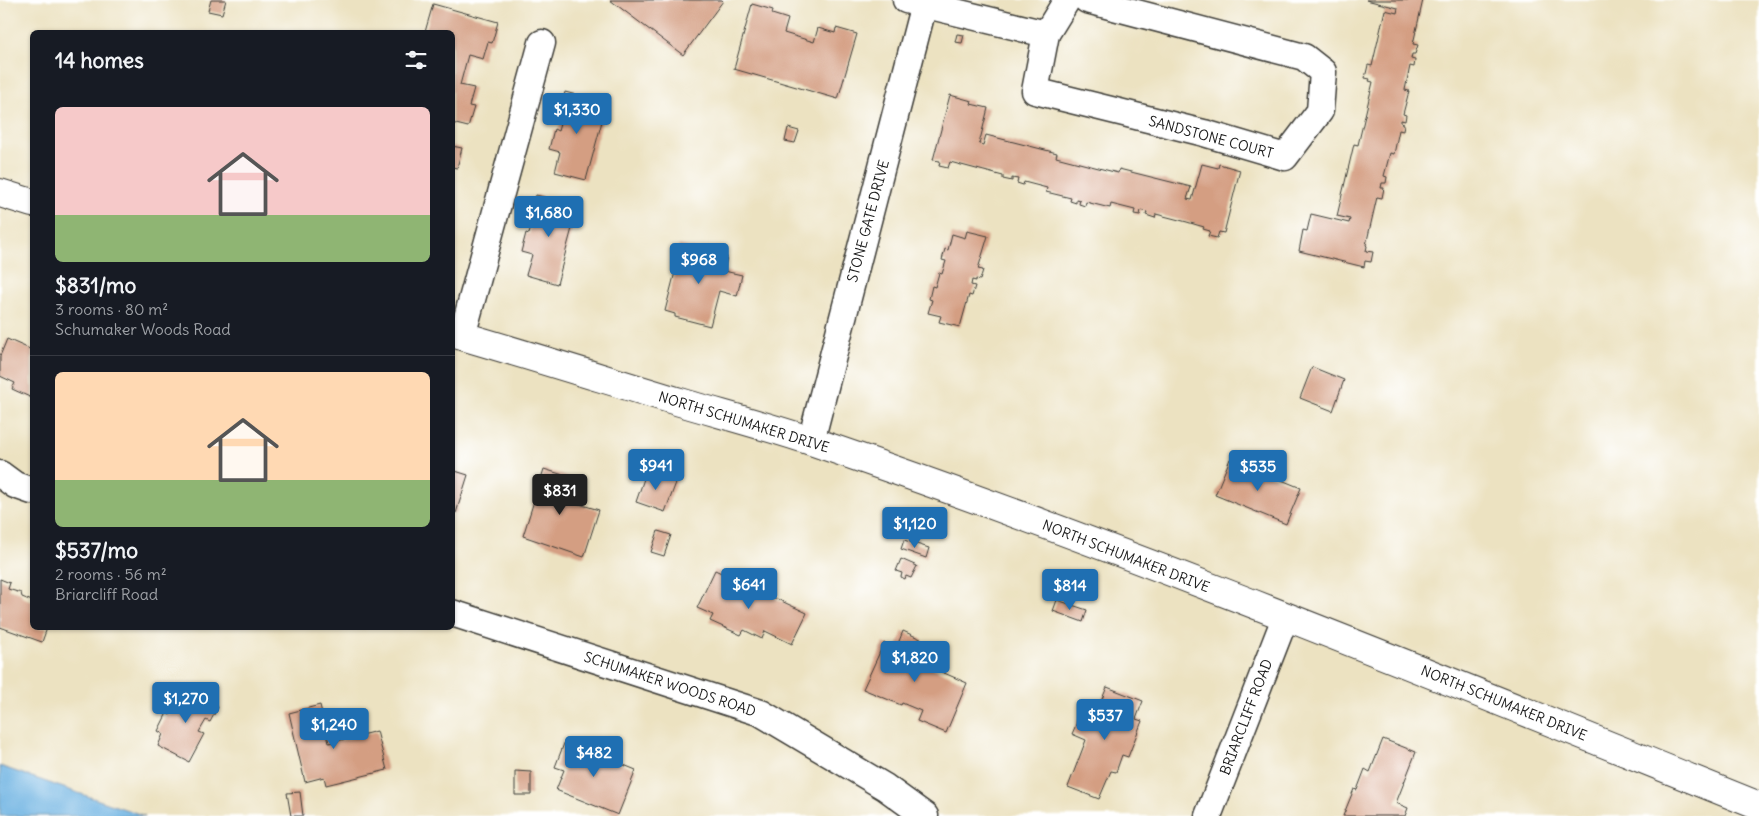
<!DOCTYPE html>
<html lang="en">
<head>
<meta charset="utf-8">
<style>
	body { margin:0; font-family:Delius,sans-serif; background:#20242c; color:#f1f3f6; height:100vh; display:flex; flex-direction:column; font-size:19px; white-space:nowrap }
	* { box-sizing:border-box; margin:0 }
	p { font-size:16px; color:#9ea1a6 }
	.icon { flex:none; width:28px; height:28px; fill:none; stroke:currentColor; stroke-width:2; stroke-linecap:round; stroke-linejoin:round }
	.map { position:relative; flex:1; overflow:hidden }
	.sheet { position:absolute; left:30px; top:30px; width:425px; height:600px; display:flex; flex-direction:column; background:#171b24; border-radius:8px; box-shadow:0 1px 4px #0004 }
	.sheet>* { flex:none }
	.price { position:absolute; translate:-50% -42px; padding:0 11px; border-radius:5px; background:#1f6fb2; color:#fff; font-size:16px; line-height:32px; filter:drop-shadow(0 1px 2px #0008) }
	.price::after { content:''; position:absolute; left:50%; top:30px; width:15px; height:11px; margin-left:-8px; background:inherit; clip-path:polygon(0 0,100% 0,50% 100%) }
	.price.current { background:#222; color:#fff }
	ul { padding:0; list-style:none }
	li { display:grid; align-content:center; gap:10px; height:265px; padding:0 25px }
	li+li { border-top:1px solid #363941 }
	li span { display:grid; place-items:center; height:155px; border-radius:8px; color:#555 }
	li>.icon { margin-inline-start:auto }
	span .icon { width:90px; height:90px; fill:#fffc; stroke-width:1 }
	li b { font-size:21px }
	h2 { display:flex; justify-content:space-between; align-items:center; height:60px; padding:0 25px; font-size:21px }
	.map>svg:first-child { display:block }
	.water { fill:#6ab1e1; stroke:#43667e }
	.building { fill:#d49e82 }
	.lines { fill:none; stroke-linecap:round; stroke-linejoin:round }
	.minor-casing { stroke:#3b3a35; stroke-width:29 }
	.tertiary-casing { stroke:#3b3a35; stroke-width:30 }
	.minor { stroke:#fff; stroke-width:26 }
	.tertiary { stroke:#fff; stroke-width:28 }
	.labels { text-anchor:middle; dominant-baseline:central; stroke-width:4; stroke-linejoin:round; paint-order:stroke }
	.street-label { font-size:14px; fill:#1c1c1c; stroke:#fff }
</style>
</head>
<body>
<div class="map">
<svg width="1759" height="816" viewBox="0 0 1759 816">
	<rect width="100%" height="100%" fill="#fff"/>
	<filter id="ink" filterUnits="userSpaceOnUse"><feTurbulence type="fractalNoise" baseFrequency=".02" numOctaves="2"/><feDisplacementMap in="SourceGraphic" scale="10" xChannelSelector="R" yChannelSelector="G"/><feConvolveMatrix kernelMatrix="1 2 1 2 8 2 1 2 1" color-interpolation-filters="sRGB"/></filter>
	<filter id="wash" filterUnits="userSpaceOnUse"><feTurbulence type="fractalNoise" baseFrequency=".0096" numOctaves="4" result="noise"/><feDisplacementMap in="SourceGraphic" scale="20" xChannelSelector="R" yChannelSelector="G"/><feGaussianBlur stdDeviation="1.12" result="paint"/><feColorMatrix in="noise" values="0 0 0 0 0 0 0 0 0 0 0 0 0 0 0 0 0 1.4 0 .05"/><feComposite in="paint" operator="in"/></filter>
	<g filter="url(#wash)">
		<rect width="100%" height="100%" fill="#ece2c1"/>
		<!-- water -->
		<path class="water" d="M0,766L145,816H0Z"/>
		<g id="blocks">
			<!-- building -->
			<g class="building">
				<path d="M211,0H226L222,14L208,11Z"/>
				<path d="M610,0H722L723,1L683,55Z"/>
				<path d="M1366,0H1423L1413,44L1418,45L1415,54H1412L1411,59L1415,60L1414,67L1410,66L1405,90L1409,91L1403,114L1406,115L1405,121L1401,120V123L1404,124L1403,131L1399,130L1394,154L1390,153L1384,176L1387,177L1386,183H1382L1381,188H1384L1382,198L1377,197L1366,245L1367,246L1366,251L1373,252L1371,262L1365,261L1364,267L1299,251L1303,230L1307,231L1311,214L1349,223L1350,219L1337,216L1354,144L1358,145L1373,82L1369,81L1370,79L1365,78L1368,65L1372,66L1385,10L1397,13L1398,8Z"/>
				<path d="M433,4L498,22L492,43L488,42L483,59L468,55L460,85L474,88L469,106L474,107L468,127L452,123V32H425Z"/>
				<path d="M752,4L773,10L772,14L788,19L784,33L814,42L818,28L835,33L836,28L857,34L838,99L734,69Z"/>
				<path d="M957,34L964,35L962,43L955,42Z"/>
				<path d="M565,92L607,103L586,180L555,172L560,152L549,149L554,129L558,131L563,113L560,112Z"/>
				<path d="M950,95L972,101L971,104L988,108L979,144L983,145L986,135L1057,153L1056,157L1118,173L1119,169L1191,187L1187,199L1192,200L1202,164L1218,168L1219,164L1240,170L1224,233L1219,232L1217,238L1208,236L1210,231L1203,229L1204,227L1187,222L1156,214L1155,218L1146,215L1147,212L1141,210L1140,215L1134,214L1135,210L1111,204L1110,208L1086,202L1085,206L1079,204L1080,200L1076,199V203L1070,201L1071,198L1046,192L1047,188L1024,182L1023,185L1017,183L1018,179L1012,178V181L1003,179V176L950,162L948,168L939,166L940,161L933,160Z"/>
				<path d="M788,128L799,131L795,143L785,141Z"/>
				<path d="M452,146L462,148L457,168L452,167Z"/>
				<path d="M536,195L578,206L557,284L526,275L532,255L521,252L526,233L529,234L534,217L531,216Z"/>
				<path d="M967,231L988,236L978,269L983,270L980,280L976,279V281L972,280L971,285L975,286L972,296L969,295L960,327L939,322L941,316L928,313L932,300L929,299L932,286L935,287L939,273L942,274L946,261L942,260L945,249L948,250L952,234L965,238Z"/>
				<path d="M679,245L727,257L724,271L742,275L737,296L719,291L710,326L675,317V314L665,311L676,268H673Z"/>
				<path d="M7,339L32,350V398L12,389L15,383L0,376V356Z"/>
				<path d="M1312,367L1344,380L1333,411L1300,398Z"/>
				<path d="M1230,459L1301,488L1286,524L1215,495Z"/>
				<path d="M544,469L576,479L569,501L599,510L584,557L523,536Z"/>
				<path d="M452,470L468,475L456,513L452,512Z"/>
				<path d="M647,470L677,480L665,512L636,502Z"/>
				<path d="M658,531L671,535L664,556L651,552Z"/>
				<path d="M904,540L929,548L926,558L901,549Z"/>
				<path d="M901,559L917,566L911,578L906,576L905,579L901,577L902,573L896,571Z"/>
				<path d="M715,570L807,613L792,644L765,631L762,639L744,630L741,635L710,621L713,615L697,608Z"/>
				<path d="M0,579L10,583L8,589L21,593L22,597L32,601V628H47L42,642L0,627Z"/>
				<path d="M1057,600L1087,610L1083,622L1053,611Z"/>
				<path d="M903,631L923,640L916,658L920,659L919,662L967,683L946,733L917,721L921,711L902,703L901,705L863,689L884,643L896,649Z"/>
				<path d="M182,687L218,707L210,722L206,720L199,732L204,734L189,762L158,746L163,734L158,731L167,713L170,715L175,705L173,704Z"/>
				<path d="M1107,687L1143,701L1136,719L1142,721L1128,757L1122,755L1116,772L1111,771L1099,799L1068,787L1086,740L1072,734L1082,711L1095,716Z"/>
				<path d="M320,705L329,743L377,731L387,770L326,785L324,777L305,782L289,713Z"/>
				<path d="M1383,739L1416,752L1396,803L1408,808L1405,816H1343L1354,789L1357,790L1365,769L1370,772Z"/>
				<path d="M565,741L636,770L618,815L556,790L564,770L555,767Z"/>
				<path d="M515,771L531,772V795H515Z"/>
				<path d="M300,792L303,816H291L287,793Z"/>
			</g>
		</g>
	</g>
	<g filter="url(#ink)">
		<use href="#blocks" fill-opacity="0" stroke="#3b3a35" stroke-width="1"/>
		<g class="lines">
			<!-- minor casing -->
			<g class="minor-casing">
				<g id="minor">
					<path d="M906,0L1046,34"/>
					<path d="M1067,0L1046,34L1035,91L1204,133L1285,157L1320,111L1323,72L1304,57L1087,0"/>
					<path d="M462,336L542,43"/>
					<path d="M811,441L925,0"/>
					<path d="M0,474L15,485L32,491"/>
					<path d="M452,613L761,713L885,787L925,816"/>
					<path d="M1208,816L1285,618"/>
				</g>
			</g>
			<!-- tertiary casing -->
			<g class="tertiary-casing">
				<g id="tertiary">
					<path d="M0,193L32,203"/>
					<path d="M452,333C528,355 604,379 680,402C724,415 770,427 814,442C1133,551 1446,680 1759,806"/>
				</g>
			</g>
			<!-- minor -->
			<use href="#minor" class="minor"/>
			<!-- tertiary -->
			<use href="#tertiary" class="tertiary"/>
		</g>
	</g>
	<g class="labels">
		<!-- street labels -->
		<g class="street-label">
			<text transform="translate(1211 137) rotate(15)">SANDSTONE COURT</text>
			<text transform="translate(868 221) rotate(-75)">STONE GATE DRIVE</text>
			<text transform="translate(744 422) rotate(17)">NORTH SCHUMAKER DRIVE</text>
			<text transform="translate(1126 556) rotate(21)">NORTH SCHUMAKER DRIVE</text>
			<text transform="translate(670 684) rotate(18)">SCHUMAKER WOODS ROAD</text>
			<text transform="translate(1504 703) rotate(22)">NORTH SCHUMAKER DRIVE</text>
			<text transform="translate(1246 717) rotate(-69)">BRIARCLIFF ROAD</text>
		</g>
	</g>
</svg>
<b class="price" style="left:577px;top:135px">$1,330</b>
<b class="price" style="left:549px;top:238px">$1,680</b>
<b class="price" style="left:699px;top:285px">$968</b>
<b class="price" style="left:656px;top:491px">$941</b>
<b class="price" style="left:1258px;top:492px">$535</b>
<b class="price current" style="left:560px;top:516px">$831</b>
<b class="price" style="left:915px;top:549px">$1,120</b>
<b class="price" style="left:749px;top:610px">$641</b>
<b class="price" style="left:1070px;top:611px">$814</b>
<b class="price" style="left:915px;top:683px">$1,820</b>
<b class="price" style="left:186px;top:724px">$1,270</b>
<b class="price" style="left:1105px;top:741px">$537</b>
<b class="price" style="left:334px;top:750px">$1,240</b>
<b class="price" style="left:594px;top:778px">$482</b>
<section class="sheet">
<h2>14 homes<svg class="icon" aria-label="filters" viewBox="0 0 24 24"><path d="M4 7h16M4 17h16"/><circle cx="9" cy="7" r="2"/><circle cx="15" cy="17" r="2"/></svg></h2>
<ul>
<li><span style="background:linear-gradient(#f6c9c9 70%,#8fb573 0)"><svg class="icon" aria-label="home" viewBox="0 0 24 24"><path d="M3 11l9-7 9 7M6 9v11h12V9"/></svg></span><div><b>$831/mo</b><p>3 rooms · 80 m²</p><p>Schumaker Woods Road</p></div></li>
<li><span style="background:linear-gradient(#ffd9b3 70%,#8fb573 0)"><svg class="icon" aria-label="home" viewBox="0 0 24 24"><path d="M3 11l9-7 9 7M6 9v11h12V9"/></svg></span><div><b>$537/mo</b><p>2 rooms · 56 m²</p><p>Briarcliff Road</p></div></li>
</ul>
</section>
</div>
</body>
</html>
